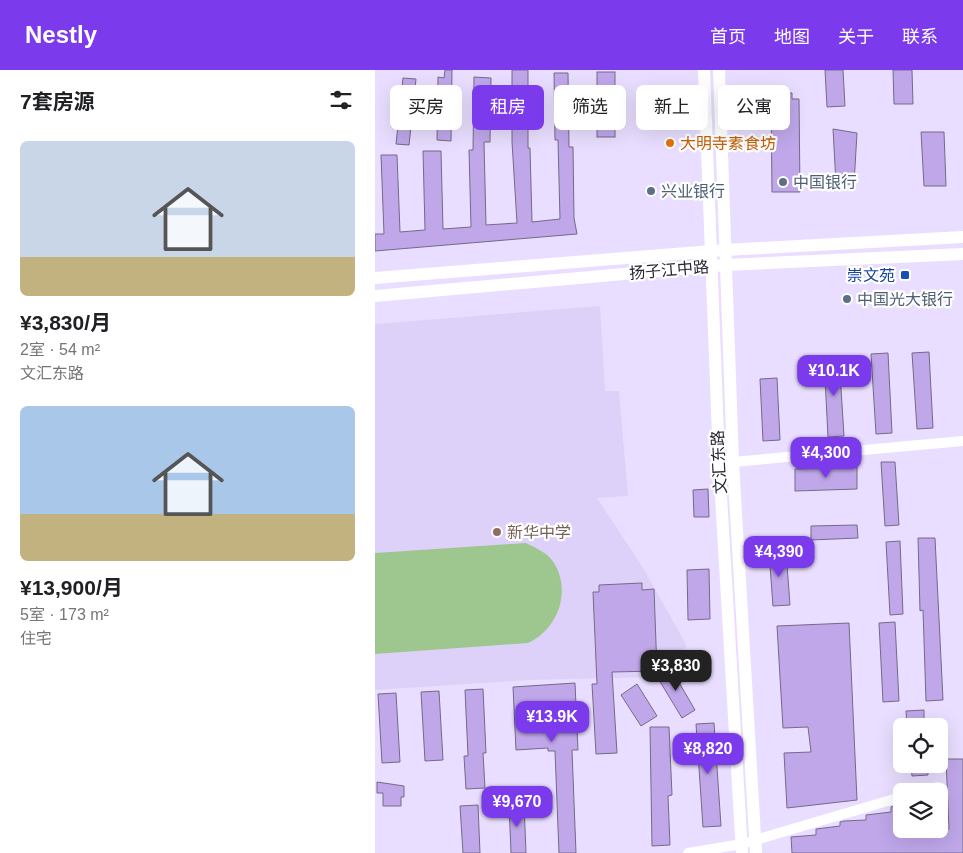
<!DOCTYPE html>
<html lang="zh">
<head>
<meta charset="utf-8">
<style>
	body { margin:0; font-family:Arial,"Noto Sans SC",sans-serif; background:#f6f6f6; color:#202124; height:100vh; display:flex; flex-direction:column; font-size:19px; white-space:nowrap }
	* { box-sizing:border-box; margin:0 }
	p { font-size:16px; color:#757577 }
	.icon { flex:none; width:28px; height:28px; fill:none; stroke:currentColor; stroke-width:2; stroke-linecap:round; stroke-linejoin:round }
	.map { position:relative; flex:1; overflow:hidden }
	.details { display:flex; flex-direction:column; background:#fff; width:375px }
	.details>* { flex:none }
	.hud { position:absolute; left:15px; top:15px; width:475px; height:45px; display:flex; gap:10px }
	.fabs { position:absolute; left:518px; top:648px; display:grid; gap:10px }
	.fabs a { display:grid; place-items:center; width:55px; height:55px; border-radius:8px; background:#fff; box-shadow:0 5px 20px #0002; font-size:25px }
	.price { position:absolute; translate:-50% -42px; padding:0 11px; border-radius:10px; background:#7c3aed; color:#fff; font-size:16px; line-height:32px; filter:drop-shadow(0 1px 2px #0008) }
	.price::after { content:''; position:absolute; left:50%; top:30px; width:15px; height:11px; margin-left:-8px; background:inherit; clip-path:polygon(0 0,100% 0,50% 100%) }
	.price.current { background:#222; color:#fff }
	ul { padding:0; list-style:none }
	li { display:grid; align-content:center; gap:10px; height:265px; padding:0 20px }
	li span { display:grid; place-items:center; height:155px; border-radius:8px; color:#555 }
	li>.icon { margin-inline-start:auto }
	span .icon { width:90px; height:90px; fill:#fffc; stroke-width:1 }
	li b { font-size:21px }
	h2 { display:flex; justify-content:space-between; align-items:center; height:60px; padding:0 20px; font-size:21px }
	.chip { padding:0 18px; border-radius:8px; background:#fff; box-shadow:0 5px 20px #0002; font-size:18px; line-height:45px }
	.chip.current { background:#7c3aed; color:#fff }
	header { display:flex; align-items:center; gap:30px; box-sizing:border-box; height:70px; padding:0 25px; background:#7c3aed; color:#fff }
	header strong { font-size:24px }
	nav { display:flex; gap:28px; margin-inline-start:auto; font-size:18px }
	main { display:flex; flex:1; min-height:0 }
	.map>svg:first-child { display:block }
	.built { fill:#ded1f9 }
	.green { fill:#9dc78f }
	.building { fill:#bfa7ea; stroke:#746a87 }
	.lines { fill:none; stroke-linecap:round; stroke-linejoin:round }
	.minor { stroke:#fff; stroke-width:10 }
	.major { stroke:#fff; stroke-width:12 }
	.food-dot { fill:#e8710a; stroke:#fff; stroke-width:2 }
	.service-dot { fill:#5c6f8a; stroke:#fff; stroke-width:2 }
	.transit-dot { fill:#1a4fb4; stroke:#fff; stroke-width:2 }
	.education-dot { fill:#8d6e63; stroke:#fff; stroke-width:2 }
	.labels { text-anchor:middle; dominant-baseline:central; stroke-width:4.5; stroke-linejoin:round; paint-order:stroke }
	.food-label { font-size:16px; fill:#c56008; stroke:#fff; text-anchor:start }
	.service-label { font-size:16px; fill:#4e5e75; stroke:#fff; text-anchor:start }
	.street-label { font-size:16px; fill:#292531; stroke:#fff }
	.transit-label { font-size:16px; fill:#164399; stroke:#fff; text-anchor:end }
	.education-label { font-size:16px; fill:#785e54; stroke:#fff; text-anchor:start }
</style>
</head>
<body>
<header>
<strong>Nestly</strong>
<nav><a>首页</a><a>地图</a><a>关于</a><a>联系</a></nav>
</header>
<main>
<section class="details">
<h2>7套房源<svg class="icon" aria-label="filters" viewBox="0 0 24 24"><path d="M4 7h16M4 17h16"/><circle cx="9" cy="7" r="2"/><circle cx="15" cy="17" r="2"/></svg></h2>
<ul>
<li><span style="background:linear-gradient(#c9d6e8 75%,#c2b280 0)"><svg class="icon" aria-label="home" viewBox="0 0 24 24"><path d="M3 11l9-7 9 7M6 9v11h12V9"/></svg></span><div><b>¥3,830/月</b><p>2室 · 54 m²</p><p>文汇东路</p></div></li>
<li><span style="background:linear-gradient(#a9c7e8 70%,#c2b280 0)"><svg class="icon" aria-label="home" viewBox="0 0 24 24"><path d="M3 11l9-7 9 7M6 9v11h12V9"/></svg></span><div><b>¥13,900/月</b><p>5室 · 173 m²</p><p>住宅</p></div></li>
</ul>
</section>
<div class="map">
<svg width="588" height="783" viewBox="0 0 588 783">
	<rect width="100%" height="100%" fill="#e9deff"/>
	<!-- built -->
	<path class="built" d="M225,236L230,321H244L253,426L222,428L267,496L312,576L278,607L156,610L0,620V254Z"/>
	<!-- green -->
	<path class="green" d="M151,473C161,478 173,483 179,493C197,522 182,560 153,573L0,584V483Z"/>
	<!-- building -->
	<g class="building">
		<path d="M70,0H77L76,71L62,70L63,7L69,8Z"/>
		<path d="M137,0H153V78H155L157,152L185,149L183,70H180L179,3H193L194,77H198L199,148L202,164L0,181V164H9L6,85H22L25,162L50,160L48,81H66L68,159L96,157L94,80H98L99,7L116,8L115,72H109L111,155L142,153L137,72Z"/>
		<path d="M450,0H468L470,36L452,37Z"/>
		<path d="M518,0H537L538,34H519Z"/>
		<rect x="222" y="2" width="18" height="65"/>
		<path d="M28,8L41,9L34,75L21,74Z"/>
		<path d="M396,23H417V29H424L425,122H397Z"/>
		<path d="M458,59L482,63L479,114H461Z"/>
		<path d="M546,62H569L571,116H549Z"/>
		<path d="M554,282L558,358L542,359L537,283Z"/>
		<path d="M513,283L517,363L501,364L496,284Z"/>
		<path d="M464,287L469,366L453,367L449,288Z"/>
		<path d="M402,308L405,370L388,371L385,309Z"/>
		<path d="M506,392H520L524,455L510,456Z"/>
		<path d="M482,397V419L420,421V399Z"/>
		<path d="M333,419L334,447H319L318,420Z"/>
		<path d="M482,455L483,468L436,470V456Z"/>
		<path d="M543,468H560L568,630L551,631L548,540L545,541Z"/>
		<path d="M525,471L528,544L515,545L511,472Z"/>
		<path d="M411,481L415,535L398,536L394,482Z"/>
		<path d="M334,499L335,549L313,550L312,500Z"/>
		<path d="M267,513V520L279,519L282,601L237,602L242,683L221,684L217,614H222L218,522H224V515Z"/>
		<path d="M520,552L524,631L508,632L504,553Z"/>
		<path d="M474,553L482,730L412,738L409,683L436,682L433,657L408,658L402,556Z"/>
		<path d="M295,597L320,640L307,648L281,605Z"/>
		<path d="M200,613L203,680H197L201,783H184L180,681H173V678L141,680L138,617Z"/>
		<path d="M262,614L282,646L266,656L246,625Z"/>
		<path d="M108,619L111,683H108L110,718L91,719L89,686H93L90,620Z"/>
		<path d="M64,621L68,690L50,691L46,622Z"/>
		<path d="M21,623L25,692L7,693L3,624Z"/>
		<path d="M549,640V656H532L531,641Z"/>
		<path d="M339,653L346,756L328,757L321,654Z"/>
		<path d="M275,657H294L297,725L293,726L295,775L277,776Z"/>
		<path d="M571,689H588V783H417L416,767L441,765V759L465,756V752L469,751L491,750V745L516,742V737L526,734V759H574Z"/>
		<path d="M536,694H553V705L537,706Z"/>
		<path d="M2,712L29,716V727H26V736H8V723H2Z"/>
		<path d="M134,733H149L151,783H136Z"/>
		<path d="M103,735L105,783H88L85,736Z"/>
	</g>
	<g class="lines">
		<!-- minor -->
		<g class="minor">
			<path d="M358,392L588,371"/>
			<path d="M547,721L562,717"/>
			<path d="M313,783L367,774L526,727"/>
		</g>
		<!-- major -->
		<g class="major">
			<path d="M329,0L344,392L367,783"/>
			<path d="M344,0L358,392L381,783"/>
			<path d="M0,208L350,180L588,167"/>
			<path d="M0,226L351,195L588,184"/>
		</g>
	</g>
	<!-- markers -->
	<circle class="food-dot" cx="295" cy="73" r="5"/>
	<g class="service-dot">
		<circle cx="408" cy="112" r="5"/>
		<circle cx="276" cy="121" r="5"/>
		<circle cx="472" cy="229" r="5"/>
	</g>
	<rect class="transit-dot" x="525" y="200" width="10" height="10" rx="2.5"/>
	<circle class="education-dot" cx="122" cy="462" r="5"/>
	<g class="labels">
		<!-- food labels -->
		<g class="food-label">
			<text x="305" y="73">大明寺素食坊</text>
		</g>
		<!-- service labels -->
		<g class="service-label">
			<text x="418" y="112">中国银行</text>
			<text x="286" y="121">兴业银行</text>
			<text x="482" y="229">中国光大银行</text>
		</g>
		<!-- street labels -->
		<g class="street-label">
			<text transform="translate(294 200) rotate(-5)">扬子江中路</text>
			<text transform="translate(344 392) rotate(-93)">文汇东路</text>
		</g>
		<!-- transit labels -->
		<g class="transit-label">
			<text x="520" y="205">崇文苑</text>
		</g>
		<!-- education labels -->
		<g class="education-label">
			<text x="132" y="462">新华中学</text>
		</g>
	</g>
</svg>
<div class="fabs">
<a><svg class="icon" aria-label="locate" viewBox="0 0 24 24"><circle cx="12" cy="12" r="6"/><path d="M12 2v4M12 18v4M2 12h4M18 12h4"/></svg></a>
<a><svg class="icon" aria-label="layers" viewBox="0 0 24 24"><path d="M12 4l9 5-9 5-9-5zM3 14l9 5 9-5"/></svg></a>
</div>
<b class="price" style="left:459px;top:327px">¥10.1K</b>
<b class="price" style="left:451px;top:409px">¥4,300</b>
<b class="price" style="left:404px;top:508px">¥4,390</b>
<b class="price current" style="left:301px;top:622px">¥3,830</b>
<b class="price" style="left:177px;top:673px">¥13.9K</b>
<b class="price" style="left:333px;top:705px">¥8,820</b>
<b class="price" style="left:142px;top:758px">¥9,670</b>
<div class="hud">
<a class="chip">买房</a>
<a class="chip current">租房</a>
<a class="chip">筛选</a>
<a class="chip">新上</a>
<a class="chip">公寓</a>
</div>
</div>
</main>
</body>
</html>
